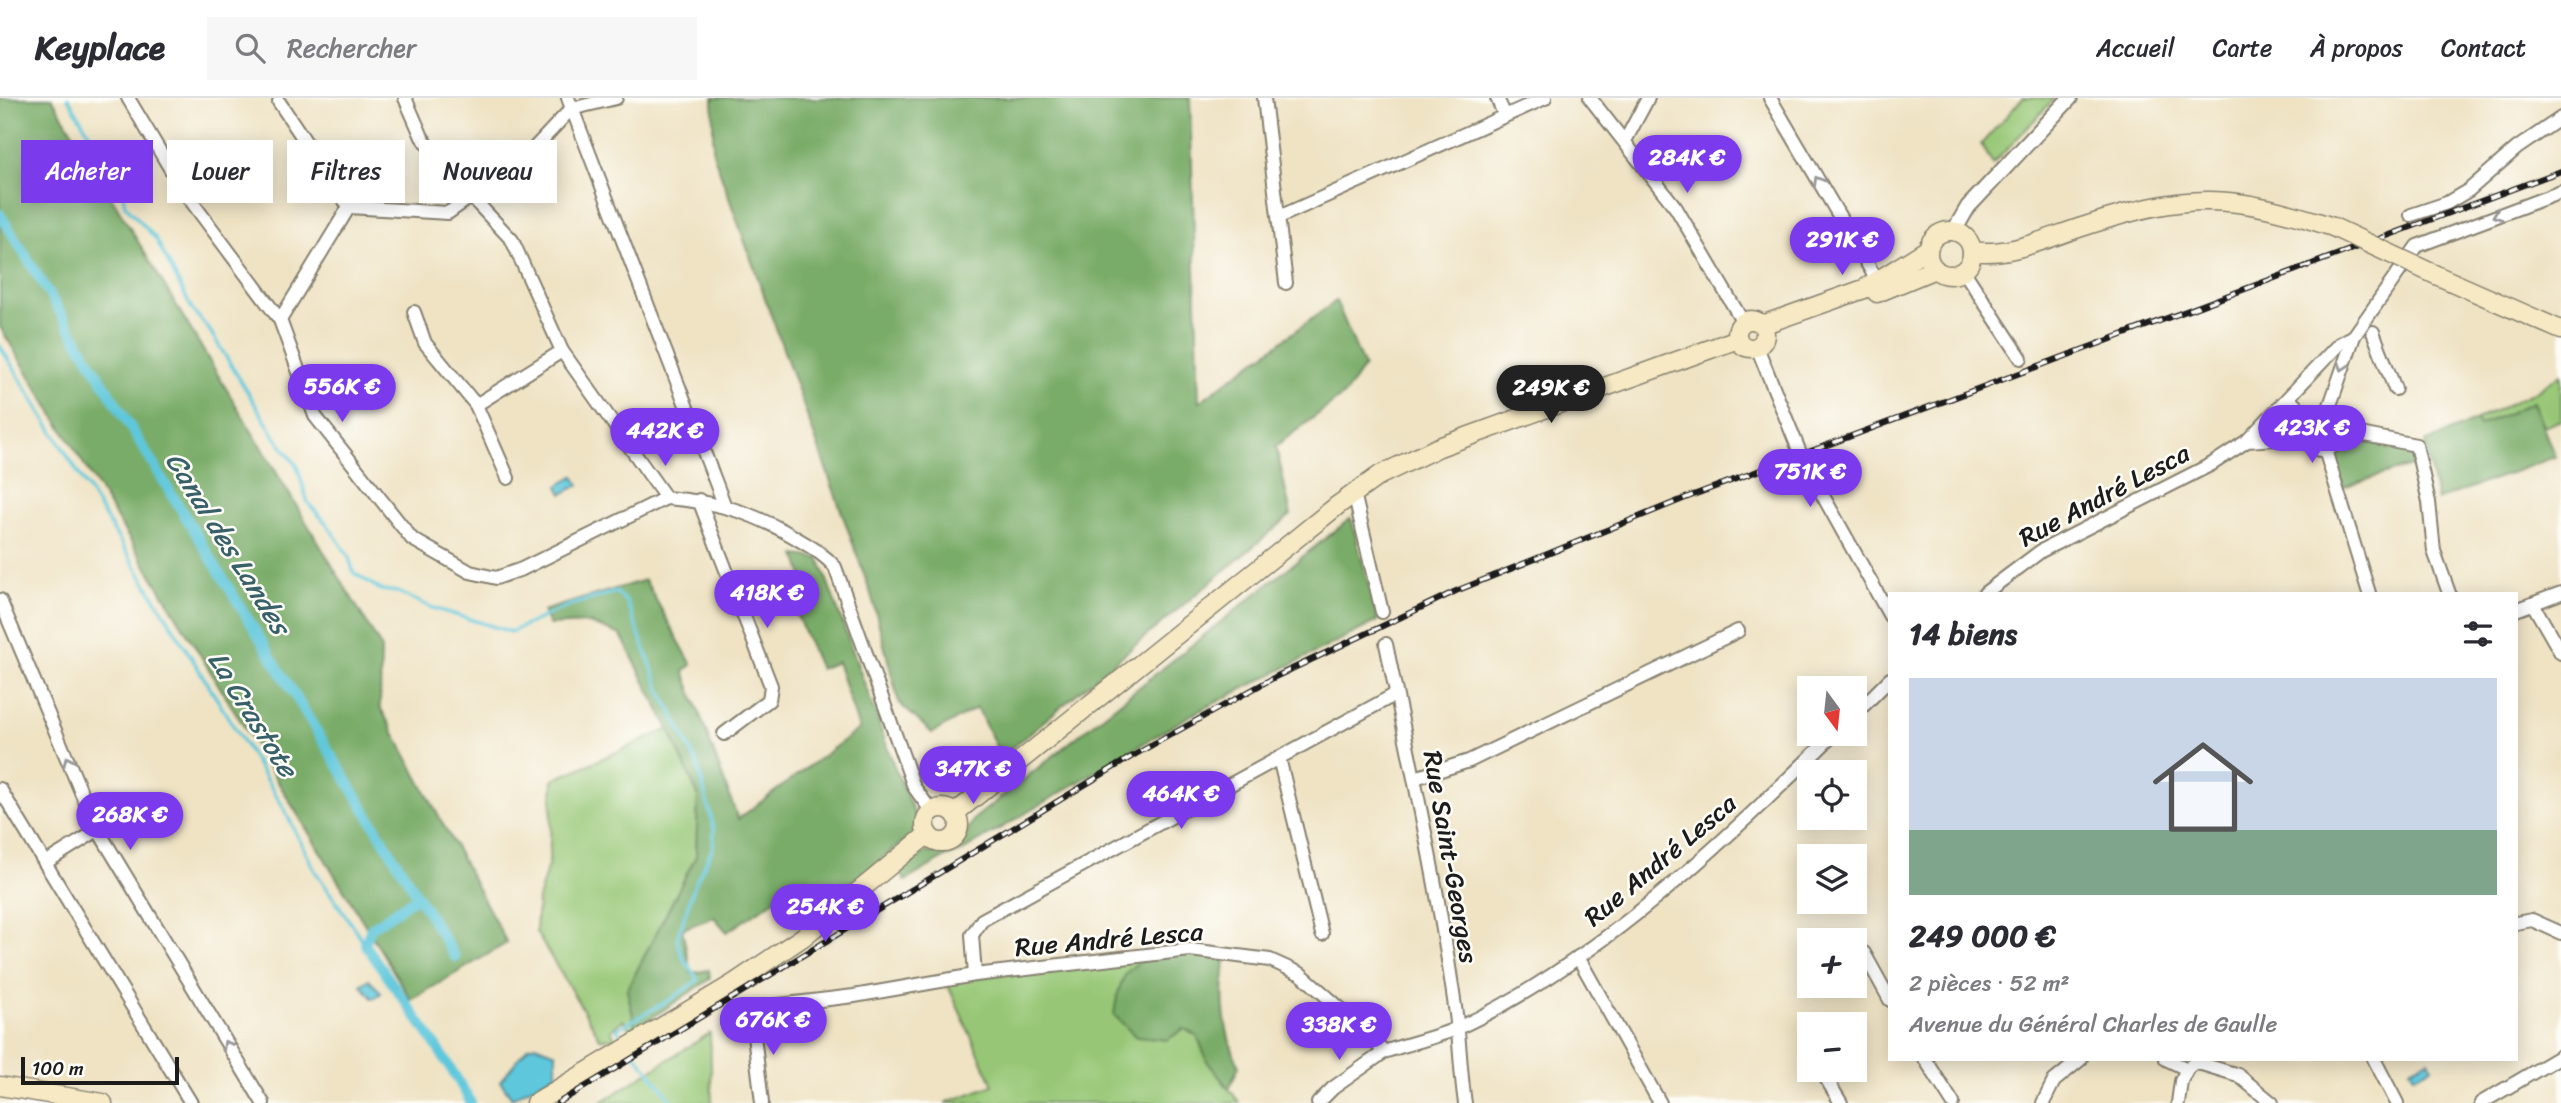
<!DOCTYPE html>
<html lang="fr">
<head>
<meta charset="utf-8">
<style>
	body { margin:0; font-family:Sriracha,sans-serif; background:#f7f7f7; color:#2b2b33; height:100vh; display:flex; flex-direction:column; font-size:26px; white-space:nowrap }
	* { box-sizing:border-box; margin:0 }
	p { font-size:23px; color:#7c7c81 }
	.icon { flex:none; width:38px; height:38px; fill:none; stroke:currentColor; stroke-width:2; stroke-linecap:round; stroke-linejoin:round }
	.map { position:relative; flex:1; overflow:hidden }
	.panel { position:absolute; left:1888px; top:494px; width:630px; height:469px; display:flex; flex-direction:column; background:#fff; border-radius:0px; box-shadow:0 4px 18px #0003 }
	.panel>* { flex:none }
	.hud { position:absolute; left:21px; top:42px; width:665px; height:63px; display:flex; gap:14px }
	.needle { width:46px; rotate:165deg }
	.controls { position:absolute; left:1797px; top:578px; display:grid; gap:14px }
	.controls a { display:grid; place-items:center; width:70px; height:70px; border-radius:0px; background:#fff; box-shadow:0 4px 18px #0003; font-size:35px }
	.scale { position:absolute; left:21px; bottom:18px; width:158px; box-sizing:border-box; padding-left:7px; border:4px solid #1c1c1c; border-top:0; font-size:19px; line-height:24px; white-space:nowrap; color:#1c1c1c; -webkit-text-stroke:5px #fdfcf7; paint-order:stroke }
	.price { position:absolute; translate:-50% -60px; padding:0 16px; border-radius:24px; background:#7c3aed; color:#fff; font-size:23px; line-height:46px; filter:drop-shadow(0 2px 4px #0008) }
	.price::after { content:''; position:absolute; left:50%; top:42px; width:21px; height:16px; margin-left:-10px; background:inherit; clip-path:polygon(0 0,100% 0,50% 100%) }
	.price.active { background:#222; color:#fff }
	ul { padding:0; list-style:none }
	li { display:grid; align-content:center; gap:14px; height:371px; padding:0 21px }
	li span { display:grid; place-items:center; height:217px; border-radius:0px; color:#555 }
	li>.icon { margin-inline-start:auto }
	span .icon { width:126px; height:126px; fill:#fffc; stroke-width:1 }
	li b { font-size:30px }
	h2 { display:flex; justify-content:space-between; align-items:center; height:84px; padding:0 21px; font-size:30px }
	.chip { padding:0 24px; border-radius:0px; background:#fff; box-shadow:0 4px 18px #0003; font-size:24px; line-height:63px }
	.chip.active { background:#7c3aed; color:#fff }
	header { display:flex; align-items:center; gap:42px; box-sizing:border-box; height:98px; padding:0 35px; background:#fff; border-bottom:2px solid #e1e1e2 }
	header strong { font-size:33px }
	nav { display:flex; gap:38px; margin-inline-start:auto; font-size:24px }
	.search { width:490px; height:63px; background:#f7f7f7; display:flex; align-items:center; gap:18px; box-sizing:border-box; padding:0 24px; border-radius:0px; color:#7c7c81; font-size:26px }
	.map>svg:first-child { display:block }
	.green { fill:#97c776; stroke:#5a7249; stroke-width:2 }
	.forest { fill:#79ac67; stroke:#4a6442; stroke-width:2 }
	.water { fill:#5fc7dc; stroke:#3e727c; stroke-width:2 }
	.lines { fill:none; stroke-linecap:round; stroke-linejoin:round }
	.stream { stroke:#5fc7dc; stroke-width:3.5 }
	.canal { stroke:#5fc7dc; stroke-width:10 }
	.minor-casing { stroke:#868070; stroke-width:16 }
	.tertiary-casing { stroke:#868070; stroke-width:18 }
	.secondary-casing { stroke:#868070; stroke-width:21 }
	.minor { stroke:#fff; stroke-width:12 }
	.tertiary { stroke:#fff; stroke-width:14 }
	.secondary { stroke:#f6e9c3; stroke-width:18 }
	.rail-casing { stroke:#1c1c1c; stroke-width:6 }
	.rail { stroke:#fdfcf7; stroke-width:3.5; stroke-dasharray:10; stroke-linecap:butt }
	.secondary-bridge-casing { stroke:#868070; stroke-width:21; stroke-linecap:butt }
	.secondary-bridge { stroke:#f6e9c3; stroke-width:18 }
	.oneway { stroke:#999 }
	.labels { text-anchor:middle; dominant-baseline:central; stroke-width:5; stroke-linejoin:round; paint-order:stroke }
	.street-label { font-size:26px; fill:#1c1c1c; stroke:#fdfcf7 }
	.water-label { font-size:28px; font-style:italic; fill:#376069; stroke:#fdfcf7 }
</style>
</head>
<body>
<header>
<strong>Keyplace</strong>
<div class="search"><svg class="icon" aria-label="search" viewBox="0 0 24 24"><circle cx="10" cy="10" r="6"/><path d="M15 15l6 6"/></svg>Rechercher</div>
<nav><a>Accueil</a><a>Carte</a><a>À propos</a><a>Contact</a></nav>
</header>
<div class="map">
<svg width="2561" height="1005" viewBox="0 0 2561 1005">
	<rect width="100%" height="100%" fill="#fdfcf7"/>
	<filter id="ink" filterUnits="userSpaceOnUse"><feTurbulence type="fractalNoise" baseFrequency=".0143" numOctaves="2"/><feDisplacementMap in="SourceGraphic" scale="14" xChannelSelector="R" yChannelSelector="G"/><feConvolveMatrix kernelMatrix="1 2 1 2 8 2 1 2 1" color-interpolation-filters="sRGB"/></filter>
	<filter id="wash" filterUnits="userSpaceOnUse"><feTurbulence type="fractalNoise" baseFrequency=".00686" numOctaves="4" result="noise"/><feDisplacementMap in="SourceGraphic" scale="28" xChannelSelector="R" yChannelSelector="G"/><feGaussianBlur stdDeviation="1.57" result="paint"/><feColorMatrix in="noise" values="0 0 0 0 0 0 0 0 0 0 0 0 0 0 0 0 0 1.4 0 .05"/><feComposite in="paint" operator="in"/></filter>
	<g filter="url(#wash)">
		<rect width="100%" height="100%" fill="#efe3c4"/>
		<!-- green -->
		<g class="green">
			<path d="M2023,0H2055L1993,66L1981,46Z"/>
			<path d="M2561,276V322L2544,329L2533,304L2479,328L2476,322L2536,293Z"/>
			<path d="M669,631L698,697L696,758L627,892L636,930L632,934L623,922L611,932L616,942L600,940L536,834L538,801L549,764L553,682Z"/>
			<path d="M1190,852L1198,939L1207,963L1240,1005H945L993,987L946,883Z"/>
			<path d="M710,935L712,1005H600Z"/>
		</g>
		<!-- forest -->
		<g class="forest">
			<path d="M0,0H52L381,549L380,609L507,845L411,902L0,229Z"/>
			<path d="M713,0H1190L1199,304L1336,203L1364,269L1346,295L1276,348L1291,417L1001,659L977,610L932,635L899,605L871,496L713,55Z"/>
			<path d="M2533,304L2555,359L2437,402L2425,345L2476,322L2479,328Z"/>
			<path d="M2365,343L2412,355L2414,367L2343,389L2337,365L2339,353L2351,344Z"/>
			<path d="M1351,420L1378,523L1193,616L959,755L947,758L905,783L900,772L926,754L941,755L961,745L974,721Z"/>
			<path d="M796,457L819,460L896,673L918,724L910,739L795,827L779,799L727,834L714,819L682,831L691,875L709,872L710,881L636,930L627,892L696,758L698,697L669,631L621,537L589,525L549,527L543,513L645,482L692,567L684,573L738,721L859,631L837,564L820,571L791,504L808,493Z"/>
			<path d="M1190,852L1225,862C1221,901 1223,933 1239,968L1229,991L1207,963L1198,939L1184,931L1167,942L1136,939L1114,917C1121,860 1139,861 1190,852Z"/>
		</g>
		<!-- water -->
		<g class="water">
			<path d="M574,378L579,387L562,396L558,388Z"/>
			<path d="M369,881L381,895L373,901L361,887Z"/>
			<path d="M536,947L556,955V976L512,1000L500,983L528,949Z"/>
			<path d="M2429,961L2433,969L2414,978L2410,970Z"/>
		</g>
		<g class="lines">
			<!-- stream -->
			<g class="stream">
				<path d="M68,0L96,47L117,67L125,107L156,141L192,211L210,233L276,340L297,368L308,405L327,426L348,457L354,475L381,492L398,494L430,509L511,534L569,507L616,494L627,504L659,589L697,665L714,731L713,749L694,788L677,842L683,859L698,882L673,900L617,931L625,943"/>
				<path d="M0,248L282,707L315,773L365,846"/>
				<path d="M632,952L674,1005"/>
			</g>
			<!-- canal -->
			<g class="canal">
				<path d="M0,116L455,859"/>
				<path d="M418,798L371,830L365,846C401,900 440,948 471,1005"/>
			</g>
		</g>
	</g>
	<g filter="url(#ink)">
		<g class="lines">
			<!-- minor casing -->
			<g class="minor-casing">
				<g id="minor">
					<path d="M128,0L183,92L280,222L315,318L412,441L470,474L496,480L522,471L666,400"/>
					<path d="M405,0L422,39L446,72L512,142L562,253L666,400C716,404 747,412 791,437C807,447 822,454 835,469L914,689L932,714"/>
					<path d="M568,0L724,406"/>
					<path d="M1264,0L1286,185"/>
					<path d="M1497,0L1505,18"/>
					<path d="M1590,0L1676,110L1743,224"/>
					<path d="M1770,0L1878,184"/>
					<path d="M279,4L349,109"/>
					<path d="M1625,43L1648,0"/>
					<path d="M2411,117L2447,105L2469,92L2517,50L2561,20"/>
					<path d="M1279,119L1545,0"/>
					<path d="M1963,172L2021,260"/>
					<path d="M414,214L425,245L476,307L508,380"/>
					<path d="M280,222L349,109L448,115L526,59L571,11L616,0"/>
					<path d="M2373,234L2395,291"/>
					<path d="M1757,249L1803,362L1890,518"/>
					<path d="M2288,300L2309,321"/>
					<path d="M476,307L562,253"/>
					<circle cx="2322" cy="334" r="18"/>
					<path d="M2327,316L2354,238L2417,148L2561,94"/>
					<path d="M2340,332L2416,347L2429,404L2434,453L2449,495"/>
					<path d="M2247,343L2339,246L2354,238"/>
					<path d="M2325,352L2369,495"/>
					<path d="M1354,395L1382,514"/>
					<path d="M699,402L771,588L769,602L724,636"/>
					<path d="M1985,495L2041,453L2212,366L2247,343L2304,339"/>
					<path d="M0,502L95,727L263,1005"/>
					<path d="M2534,508L2561,555"/>
					<path d="M2516,512L2561,495"/>
					<path d="M1386,546C1411,667 1438,787 1455,909C1460,941 1460,973 1465,1005"/>
					<path d="M1855,616L1890,581"/>
					<path d="M1279,660L1322,836"/>
					<path d="M1415,680L1469,663L1738,533"/>
					<path d="M0,691L191,1005"/>
					<path d="M45,765L98,732"/>
					<path d="M2516,825L2532,822L2561,835"/>
					<path d="M1864,855L1890,902"/>
					<path d="M1578,859L1660,1005"/>
					<path d="M975,877L972,837L982,822L1396,596"/>
					<path d="M1925,961L1953,1005"/>
					<path d="M2166,961L2187,971L2195,964L2238,977L2272,1005"/>
					<path d="M2374,961L2397,1005"/>
					<path d="M1827,982L1841,1005"/>
					<path d="M762,1005L752,920L753,914L762,909L854,898L975,877L1190,852L1270,862L1301,876L1367,934L1384,954C1409,945 1436,940 1460,929C1597,865 1728,741 1835,635"/>
					<path d="M1318,1005L1333,990L1384,954"/>
					<path d="M2043,1005L2054,983L2081,961"/>
					<path d="M2178,1005L2181,983L2187,971"/>
					<path d="M2481,1005L2561,958"/>
				</g>
			</g>
			<!-- tertiary casing -->
			<g class="tertiary-casing">
				<path id="tertiary" d="M1954,133L1968,109L2070,0"/>
			</g>
			<!-- secondary casing -->
			<g class="secondary-casing">
				<g id="secondary">
					<circle cx="1950" cy="155" r="22"/>
					<path d="M1972,153C2010,159 2049,139 2085,128C2189,94 2229,95 2333,129"/>
					<path d="M2436,177L2561,232"/>
					<path d="M1877,195L1935,171"/>
					<circle cx="1751" cy="236" r="14"/>
					<path d="M1762,227L1864,191L1928,151"/>
					<circle cx="942" cy="727" r="17"/>
					<path d="M955,715L1338,407L1380,377L1439,349L1738,241"/>
					<path d="M0,988L103,1005"/>
					<path d="M535,1005L733,886L803,839L928,736"/>
				</g>
			</g>
			<!-- minor -->
			<use href="#minor" class="minor"/>
			<!-- tertiary -->
			<use href="#tertiary" class="tertiary"/>
			<!-- secondary -->
			<use href="#secondary" class="secondary"/>
			<!-- rail casing -->
			<g class="rail-casing">
				<path id="rail" d="M558,1005L1136,656L1275,579L1456,493L1688,399L2561,73"/>
			</g>
			<!-- rail -->
			<use href="#rail" class="rail"/>
			<!-- secondary-bridge casing -->
			<g class="secondary-bridge-casing">
				<path id="secondary-bridge" d="M2333,129L2436,177"/>
			</g>
			<!-- secondary-bridge -->
			<use href="#secondary-bridge" class="secondary-bridge"/>
		</g>
		<!-- one-way arrows -->
		<defs><path id="oneway-chevron" d="M-2-3.5L2.5 0L-2 3.5" fill="none" stroke-width="1.6" stroke-linecap="round" stroke-linejoin="round" transform="scale(1.75)"/></defs>
		<g class="oneway">
			<use href="#oneway-chevron" transform="translate(1818 83) rotate(-120)"/>
			<use href="#oneway-chevron" transform="translate(2497 117) rotate(161)"/>
			<use href="#oneway-chevron" transform="translate(2343 268) rotate(108)"/>
			<use href="#oneway-chevron" transform="translate(68 663) rotate(-113)"/>
			<use href="#oneway-chevron" transform="translate(227 947) rotate(-121)"/>
		</g>
	</g>
	<g class="labels">
		<!-- street labels -->
		<g class="street-label">
			<text transform="translate(2104 397) rotate(-28)">Rue André Lesca</text>
			<text transform="translate(1451 759) rotate(80)">Rue Saint-Georges</text>
			<text transform="translate(1660 762) rotate(-40)">Rue André Lesca</text>
			<text transform="translate(1109 841) rotate(-5)">Rue André Lesca</text>
		</g>
		<!-- water labels -->
		<g class="water-label">
			<text transform="translate(228 445) rotate(58)">Canal des Landes</text>
			<text transform="translate(253 616) rotate(58)">La Crastote</text>
		</g>
	</g>
</svg>
<div class="controls">
<a><svg class="needle" viewBox="-14 -14 28 28"><path d="M0-13l5 13h-10z" fill="#e53935"/><path d="M0 13l5-13h-10z" fill="#7c7c81"/></svg></a>
<a><svg class="icon" aria-label="locate" viewBox="0 0 24 24"><circle cx="12" cy="12" r="6"/><path d="M12 2v4M12 18v4M2 12h4M18 12h4"/></svg></a>
<a><svg class="icon" aria-label="layers" viewBox="0 0 24 24"><path d="M12 4l9 5-9 5-9-5zM3 14l9 5 9-5"/></svg></a>
<a>+</a>
<a>−</a>
</div>
<div class="scale">100 m</div>
<b class="price" style="left:1687px;top:97px">284K €</b>
<b class="price" style="left:1842px;top:179px">291K €</b>
<b class="price" style="left:342px;top:326px">556K €</b>
<b class="price active" style="left:1551px;top:327px">249K €</b>
<b class="price" style="left:2312px;top:367px">423K €</b>
<b class="price" style="left:665px;top:370px">442K €</b>
<b class="price" style="left:1810px;top:411px">751K €</b>
<b class="price" style="left:767px;top:532px">418K €</b>
<b class="price" style="left:973px;top:708px">347K €</b>
<b class="price" style="left:1181px;top:733px">464K €</b>
<b class="price" style="left:130px;top:754px">268K €</b>
<b class="price" style="left:825px;top:846px">254K €</b>
<b class="price" style="left:773px;top:959px">676K €</b>
<b class="price" style="left:1339px;top:964px">338K €</b>
<div class="hud">
<a class="chip active">Acheter</a>
<a class="chip">Louer</a>
<a class="chip">Filtres</a>
<a class="chip">Nouveau</a>
</div>
<section class="panel">
<h2>14 biens<svg class="icon" aria-label="filters" viewBox="0 0 24 24"><path d="M4 7h16M4 17h16"/><circle cx="9" cy="7" r="2"/><circle cx="15" cy="17" r="2"/></svg></h2>
<ul>
<li><span style="background:linear-gradient(#c9d6e8 70%,#7fa58c 0)"><svg class="icon" aria-label="home" viewBox="0 0 24 24"><path d="M3 11l9-7 9 7M6 9v11h12V9"/></svg></span><div><b>249 000 €</b><p>2 pièces · 52 m²</p><p>Avenue du Général Charles de Gaulle</p></div></li>
</ul>
</section>
</div>
</body>
</html>
